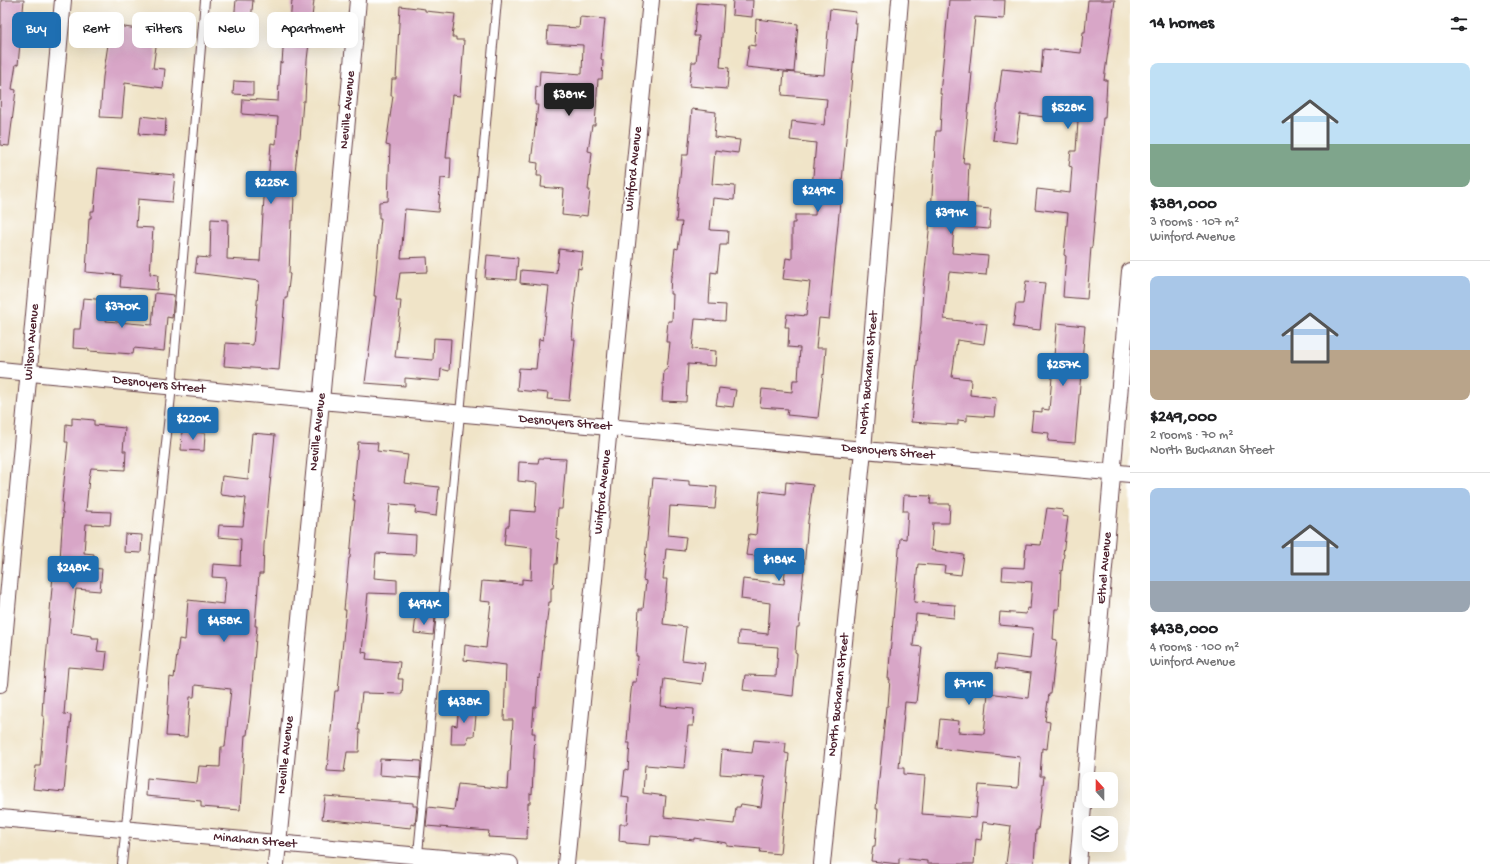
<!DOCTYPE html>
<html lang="en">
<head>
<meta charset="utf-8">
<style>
	body { margin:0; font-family:"Gochi Hand",sans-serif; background:#f2f2f2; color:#202124; height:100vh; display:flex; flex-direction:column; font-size:15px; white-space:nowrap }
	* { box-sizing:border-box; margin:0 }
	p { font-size:13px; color:#757577 }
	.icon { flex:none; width:22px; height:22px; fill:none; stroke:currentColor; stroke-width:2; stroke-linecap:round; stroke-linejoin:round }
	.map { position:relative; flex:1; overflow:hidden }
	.sheet { display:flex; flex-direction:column; background:#fff; width:360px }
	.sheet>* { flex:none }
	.banner { position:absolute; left:12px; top:12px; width:380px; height:36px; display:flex; gap:8px }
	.needle { width:26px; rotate:339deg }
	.tools { position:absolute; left:1082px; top:772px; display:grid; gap:8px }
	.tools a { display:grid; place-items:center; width:36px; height:36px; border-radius:8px; background:#fff; box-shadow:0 4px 16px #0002; font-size:20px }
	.price { position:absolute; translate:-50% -34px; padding:0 9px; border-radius:4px; background:#1f6fb2; color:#fff; font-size:13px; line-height:26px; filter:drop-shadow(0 1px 2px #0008) }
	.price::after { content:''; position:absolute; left:50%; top:24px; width:12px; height:9px; margin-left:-6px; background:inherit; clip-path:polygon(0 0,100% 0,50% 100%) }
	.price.selected { background:#222; color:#fff }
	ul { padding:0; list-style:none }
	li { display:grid; align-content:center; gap:8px; height:212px; padding:0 20px }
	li+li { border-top:1px solid #e0e0e0 }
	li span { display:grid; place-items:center; height:124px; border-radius:8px; color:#555 }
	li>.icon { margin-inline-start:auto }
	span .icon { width:72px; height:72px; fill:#fffc; stroke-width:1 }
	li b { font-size:17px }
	h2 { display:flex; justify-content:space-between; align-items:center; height:48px; padding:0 20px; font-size:17px }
	.pill { padding:0 14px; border-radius:8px; background:#fff; box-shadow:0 4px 16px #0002; font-size:14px; line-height:36px }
	.pill.selected { background:#1f6fb2; color:#fff }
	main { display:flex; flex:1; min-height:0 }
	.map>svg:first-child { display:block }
	.building { fill:#d8a6c7 }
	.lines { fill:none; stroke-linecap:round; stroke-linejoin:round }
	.service-casing { stroke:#633d43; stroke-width:10 }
	.minor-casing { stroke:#633d43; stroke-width:18 }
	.service { stroke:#fff; stroke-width:8 }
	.minor { stroke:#fff; stroke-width:16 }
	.labels { text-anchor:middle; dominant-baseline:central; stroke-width:3; stroke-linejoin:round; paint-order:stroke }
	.street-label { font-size:13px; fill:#4a1f2b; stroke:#fff }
</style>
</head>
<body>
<main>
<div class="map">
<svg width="1130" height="864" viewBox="0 0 1130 864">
	<rect width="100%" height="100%" fill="#fff"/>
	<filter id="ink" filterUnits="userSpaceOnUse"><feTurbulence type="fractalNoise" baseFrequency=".025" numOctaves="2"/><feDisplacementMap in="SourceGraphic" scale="8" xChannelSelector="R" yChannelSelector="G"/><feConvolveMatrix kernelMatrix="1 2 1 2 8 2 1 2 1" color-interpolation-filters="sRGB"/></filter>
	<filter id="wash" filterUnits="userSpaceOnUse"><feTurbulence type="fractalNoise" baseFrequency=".012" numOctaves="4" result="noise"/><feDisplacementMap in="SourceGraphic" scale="16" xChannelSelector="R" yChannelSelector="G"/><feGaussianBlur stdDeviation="0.9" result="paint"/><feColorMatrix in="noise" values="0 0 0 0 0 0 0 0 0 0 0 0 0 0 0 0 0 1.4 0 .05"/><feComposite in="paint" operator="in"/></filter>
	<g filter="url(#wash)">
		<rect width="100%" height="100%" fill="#f0e4c8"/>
		<g id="blocks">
			<!-- building -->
			<g class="building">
				<path d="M1,0H24L18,65L16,64L12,89L16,90L9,146L0,145Z"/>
				<path d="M236,0H253L249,44L232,42Z"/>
				<path d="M292,0H314L307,60L305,101H303L300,139L299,138L295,171L293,221H291L289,274H290L287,298H285L279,370L224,366L226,343L253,345L259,281L195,273L197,257L210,258L211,219L228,220L227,259L260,261L265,182L268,183L271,143L276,144L278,117L242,114L243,99L278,101L280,62L282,63L285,23H290Z"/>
				<path d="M733,0H753L752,17L732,15Z"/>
				<path d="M949,0H1005L1004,19L975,17L969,73H972L963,163H969L967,207L991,209L989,229L954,226L952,253L988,256L986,275L949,272L944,319L987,324L984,344L957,340L952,377L971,379L970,395L996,398L994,417L967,415V421L958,420V425L911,422L921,324L923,290L931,212L936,131H940L942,94H940Z"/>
				<path d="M1088,0H1115L1104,80H1107L1105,118H1103L1095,214L1092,247H1091L1087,299L1063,297L1066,256L1064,255L1068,213L1035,209L1037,189L1070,193L1072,167L1069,166L1071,151H1076L1078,121L1020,114L1016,143L993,140L1002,69L1041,73L1043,49L1081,53L1083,32H1085Z"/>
				<path d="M697,3L724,5L720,67L729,68L727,89L689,86L692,62H696L699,36H694Z"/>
				<path d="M400,6L425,9V11L455,14L452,37H456V40H464L460,96L452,95L446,158H451L450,179L441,178L438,212L405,209L401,258L427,257L428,272L400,273L396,301H401L395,357L433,360L434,338L451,339L449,371L441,369L440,381L405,378V386L365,383L376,296H374L381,218H379V202L388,201L390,146L386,145L393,96H391L392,79H396Z"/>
				<path d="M830,9L856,12L854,23H857L829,319L819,318L816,348H826L824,375L823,374L818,418L787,415L788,409L760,407L762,389L792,392L793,380H798L800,348L788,347L789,327H785L787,314L806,316L810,282L783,279L786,258L792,259V223H795V215H815L817,187H812L816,143L790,140L792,121L824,125L827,99L782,95L784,72L824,75Z"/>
				<path d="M580,17L605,19L601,59L603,60L602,79H598L595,125H592L588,151L592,152L588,190H590L587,216L580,215V217L562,215L564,189L541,187L542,176H537L538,163L531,162L538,105H535L536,86L539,87L540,71L582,74L583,45L547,43L548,26L579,28Z"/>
				<path d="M756,19L798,24L794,72L746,67L749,45L755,46Z"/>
				<path d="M111,25L158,32L153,68L165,69L163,88L125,83L122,118L100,117L103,77Z"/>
				<path d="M234,81L253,82V95L233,94Z"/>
				<path d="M692,109L716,112L714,137L740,140L738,153L715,150L712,184L735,186L734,200L713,198L710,230L728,231L727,245H720L717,273L711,272L709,304L726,305L725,321L695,319L692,349L716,351L715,366L688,364L686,402L662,401L664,370H667L670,342H666L668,321H672L673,294H670L671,276H672L675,248L678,249L682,222H676L682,155H688Z"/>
				<path d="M141,116L166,119L165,136L139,134Z"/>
				<path d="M98,168L175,175L172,202L138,199L136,227L153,228L150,274L158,275L157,290L120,287L121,275L86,272L89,218H91V211H94Z"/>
				<path d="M559,249L583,252L581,269L578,268L574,305H575L572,339H575L569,401L547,399L548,393L517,390L519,368L536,369L539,339L543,340L549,286L520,283L521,270L556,273Z"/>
				<path d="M487,255L518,258L516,280L485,278Z"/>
				<path d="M1026,281L1045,283L1040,330L1013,327L1016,304H1023Z"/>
				<path d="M155,293L174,295L172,318L167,317L164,351L134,348L133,354L89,351V349L73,348L74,329H80L83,298L108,300L106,321L152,325Z"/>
				<path d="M1057,323L1085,326L1075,443L1048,441L1049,433L1031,431L1033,411L1042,412V409L1049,410Z"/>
				<path d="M719,388L736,390L733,407L716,405Z"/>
				<path d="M72,418L94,420V425L125,428L123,451H126L125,470L91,468L89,478L86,511L111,512L110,525L86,524L84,553L94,554L93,568L102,569L100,591L76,589L71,633L92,636V638H99L97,651L107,652L105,670L68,667L64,714L71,715L64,792L33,789L36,766H40L44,716H42L43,696L53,575L59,576L63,512H62L63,502H62L68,442H65L66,424L72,425Z"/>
				<path d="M182,431L205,433L204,451L181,450Z"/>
				<path d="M252,433L275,435L264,545L263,574H259L255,626H257L250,709L247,735H245L240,810L201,807V801L146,796L147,778L197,783L199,766L220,767L221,747H225L231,689L195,685L194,697H190L187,737L166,736L170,677L174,678L179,639L185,640L188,600L224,604L226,578L212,577L213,564L240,566L241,539L218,537L219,525L243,526L246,498L221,495L220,493L222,476L248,479Z"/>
				<path d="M358,442L378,443L377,451L408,455L404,483L439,487L436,516L415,513L416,506L390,504L387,533L416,535L415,555L376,553L374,578L397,580V594L368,593L362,652L367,653L366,659L400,662L398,679H403L402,694L362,693L358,730H360L359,752H347L344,772L327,771V770L335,691H338L346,610H344L349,558H350L355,500H353Z"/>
				<path d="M539,458L566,459L562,509H558L556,538L559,539L557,564H555L553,588H551V602H549L545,637H544L540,679L538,678L536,707H534L532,733H535L532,794L530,793V803H528L527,839L488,837L489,831L426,826L428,807L454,810L458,784L507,789L508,772H510L513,720H504L506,665L464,660L465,645L486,648L491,602L480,601L482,581L522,584V579L531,580L532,548L504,545L506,526H509L510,510L535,512L537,483L518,481L519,462L538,463Z"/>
				<path d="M653,478L689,481V485L717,487L715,509L670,506L668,535L686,537L684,551L666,549L663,579H667L663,624L686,627L682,660L705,663L702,684L664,679L661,706L694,709L693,726H688L684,768L645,765L643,793L666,796L664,817L734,824L736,807H740L741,804L761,807L765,777L720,774L722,750L752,753L754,740L786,743L785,753L789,754L780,854L760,852L761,849L727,846V843L694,838V840L651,836L650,845L626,843V842L619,841L620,824H627L629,798L622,797L625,769L628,770L630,743H627L629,711L632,682H636L638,656H636L639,609H643L646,581L643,580Z"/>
				<path d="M786,482L813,485L808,521L799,627H797L795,653L797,654L793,696L743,690L745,675L776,676L778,647L738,644L739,631L768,634L770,603L741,599L743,579L784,584L786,559L746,555L749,534L756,535L760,491L785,494Z"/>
				<path d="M904,495L931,496L930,504H950L949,523H933L931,550L964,555L961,575L944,573L945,566L918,564L914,602L955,605L954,618L916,614L913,646L922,647L916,703L905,702L899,768H904V774L925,776L922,814L976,818L979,785L1018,788L1020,757L937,748L940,719L959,721L958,732L984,734L988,693L1028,698L1031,673L995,668L997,655L1030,659L1033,628L999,625L1000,612L1026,614L1027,608L1030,609L1032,582L1002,580L1003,567L1024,568L1026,544L1041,545L1047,508L1063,510L1062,516L1068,517L1063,554H1064L1062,571L1061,570L1059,609H1055L1053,639L1057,640L1051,694H1049L1045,721L1050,722L1047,749L1042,748L1040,776H1044L1038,830H1036L1034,864H1006L1011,826L983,822L981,840L976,839L974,864H927V861L899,858V864L871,861L873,846H875L878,809H876L886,706H888L890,679H888L900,538L906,539L908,511H903Z"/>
				<path d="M125,534L142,535L141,553L124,552Z"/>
				<path d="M410,599L426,601L425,614L409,613Z"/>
				<path d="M416,616L435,618L433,635L414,633Z"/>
				<path d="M459,703L477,705L474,736H468L467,744H451L452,725L457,726Z"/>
				<path d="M380,759L421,761L420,778L379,775Z"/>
				<path d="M325,796L413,803V806H417L415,825L411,824V828L322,819Z"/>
			</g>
		</g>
	</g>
	<g filter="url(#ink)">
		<use href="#blocks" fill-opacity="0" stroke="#633d43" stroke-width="1"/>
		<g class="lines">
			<!-- service casing -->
			<g class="service-casing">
				<g id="service">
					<path d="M122,864L172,386L205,0"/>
					<path d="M417,864L460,414L497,0"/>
				</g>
			</g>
			<!-- minor casing -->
			<g class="minor-casing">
				<g id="minor">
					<path d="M0,370L321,401L1130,474"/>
					<path d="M0,684L63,0"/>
					<path d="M0,818L510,864"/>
					<path d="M276,864L319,423L358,0"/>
					<path d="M566,864L651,0"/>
					<path d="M822,864L863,450L900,0"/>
					<path d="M1078,864L1130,271"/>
				</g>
			</g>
			<!-- service -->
			<use href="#service" class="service"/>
			<!-- minor -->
			<use href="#minor" class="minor"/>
		</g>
	</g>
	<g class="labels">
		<!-- street labels -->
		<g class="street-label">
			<text transform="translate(348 110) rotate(-85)">Neville Avenue</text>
			<text transform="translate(634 169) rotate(-84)">Winford Avenue</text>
			<text transform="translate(32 342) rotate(-85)">Wilson Avenue</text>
			<text transform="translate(869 373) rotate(-85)">North Buchanan Street</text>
			<text transform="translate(159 385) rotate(6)">Desnoyers Street</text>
			<text transform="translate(565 423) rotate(5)">Desnoyers Street</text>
			<text transform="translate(318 432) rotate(-84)">Neville Avenue</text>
			<text transform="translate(888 452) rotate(5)">Desnoyers Street</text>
			<text transform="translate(603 492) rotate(-84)">Winford Avenue</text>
			<text transform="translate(1105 568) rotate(-85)">Ethel Avenue</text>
			<text transform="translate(839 695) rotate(-84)">North Buchanan Street</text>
			<text transform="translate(286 755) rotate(-84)">Neville Avenue</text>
			<text transform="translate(255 841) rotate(5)">Minahan Street</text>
		</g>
	</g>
</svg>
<div class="tools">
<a><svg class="needle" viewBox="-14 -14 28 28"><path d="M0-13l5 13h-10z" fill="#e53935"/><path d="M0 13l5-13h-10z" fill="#757577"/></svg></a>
<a><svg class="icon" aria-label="layers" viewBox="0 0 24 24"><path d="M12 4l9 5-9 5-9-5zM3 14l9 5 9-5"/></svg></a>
</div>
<b class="price selected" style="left:569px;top:117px">$381K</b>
<b class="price" style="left:1068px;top:130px">$528K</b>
<b class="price" style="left:271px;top:205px">$225K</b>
<b class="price" style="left:818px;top:213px">$249K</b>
<b class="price" style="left:951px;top:235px">$391K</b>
<b class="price" style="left:122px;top:329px">$370K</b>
<b class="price" style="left:1063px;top:387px">$257K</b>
<b class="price" style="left:193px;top:441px">$220K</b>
<b class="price" style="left:779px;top:582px">$184K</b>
<b class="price" style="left:73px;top:590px">$248K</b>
<b class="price" style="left:424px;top:626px">$494K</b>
<b class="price" style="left:224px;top:643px">$458K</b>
<b class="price" style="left:969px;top:706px">$711K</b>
<b class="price" style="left:464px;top:724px">$438K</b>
<div class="banner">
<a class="pill selected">Buy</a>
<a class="pill">Rent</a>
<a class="pill">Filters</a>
<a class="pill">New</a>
<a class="pill">Apartment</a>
</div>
</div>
<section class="sheet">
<h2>14 homes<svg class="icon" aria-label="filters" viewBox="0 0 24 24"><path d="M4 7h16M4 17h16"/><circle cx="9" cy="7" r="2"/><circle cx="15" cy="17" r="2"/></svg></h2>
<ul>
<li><span style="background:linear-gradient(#bfe0f5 65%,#7fa58c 0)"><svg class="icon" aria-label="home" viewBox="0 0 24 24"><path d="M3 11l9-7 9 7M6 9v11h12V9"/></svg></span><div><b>$381,000</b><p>3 rooms · 107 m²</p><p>Winford Avenue</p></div></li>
<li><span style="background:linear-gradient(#a9c7e8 60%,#b9a48a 0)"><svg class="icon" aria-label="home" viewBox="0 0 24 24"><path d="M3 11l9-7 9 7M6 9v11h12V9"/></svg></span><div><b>$249,000</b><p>2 rooms · 70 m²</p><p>North Buchanan Street</p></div></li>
<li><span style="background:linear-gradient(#a9c7e8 75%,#9aa5b1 0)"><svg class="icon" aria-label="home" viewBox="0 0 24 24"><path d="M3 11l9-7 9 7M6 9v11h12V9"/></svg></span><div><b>$438,000</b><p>4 rooms · 100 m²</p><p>Winford Avenue</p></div></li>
</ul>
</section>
</main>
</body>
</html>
